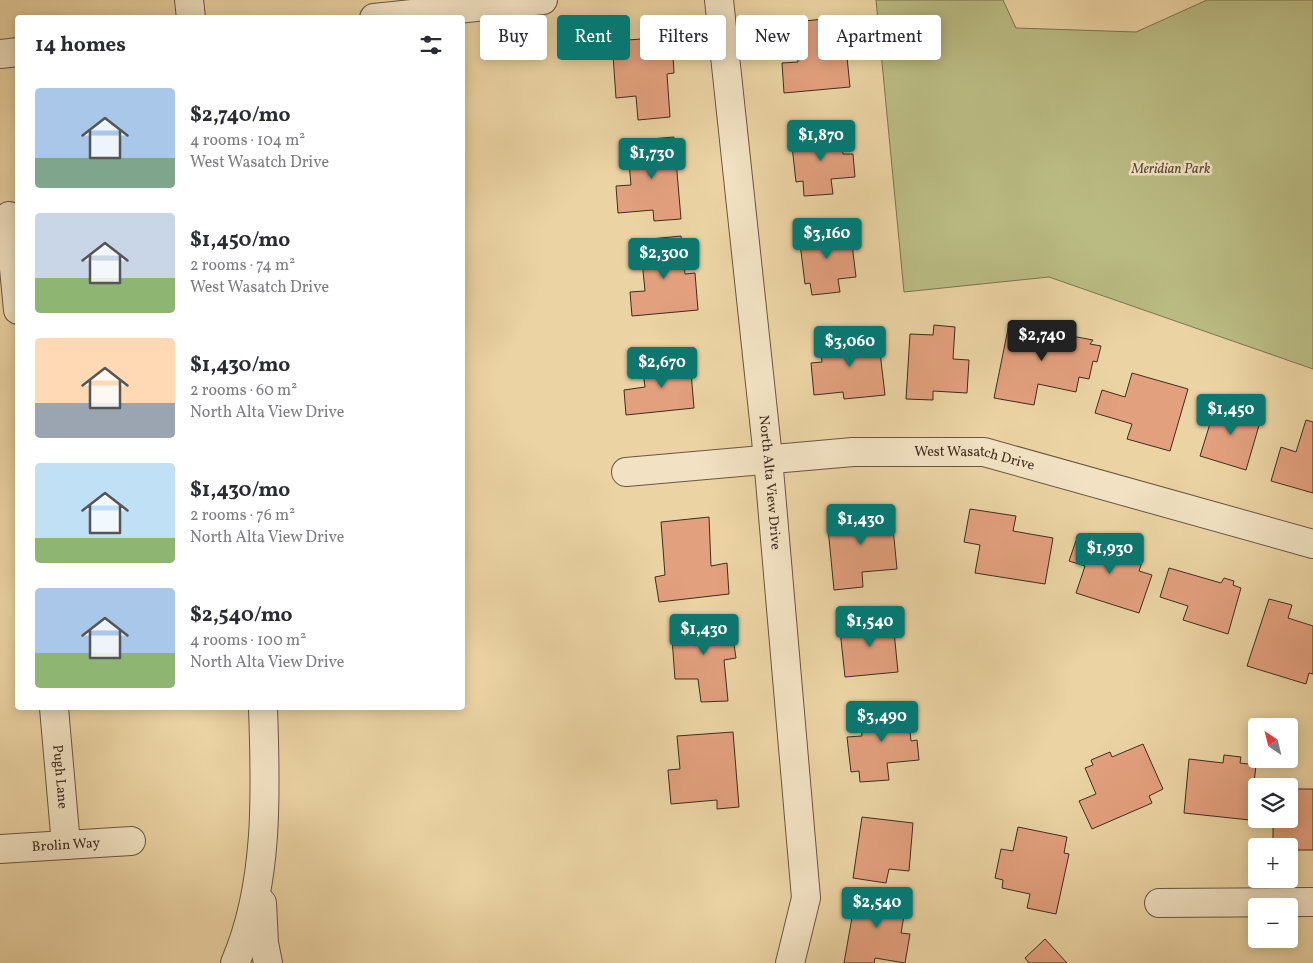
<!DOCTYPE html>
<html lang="en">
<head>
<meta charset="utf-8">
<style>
	body { margin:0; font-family:Vollkorn,serif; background:#f7f7f7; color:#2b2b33; height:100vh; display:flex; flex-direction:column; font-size:19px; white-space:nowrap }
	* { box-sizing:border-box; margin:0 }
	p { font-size:16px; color:#7c7c81 }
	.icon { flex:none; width:28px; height:28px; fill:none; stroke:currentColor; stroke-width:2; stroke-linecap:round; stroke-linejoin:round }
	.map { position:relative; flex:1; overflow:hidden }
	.details { position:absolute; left:15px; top:15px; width:450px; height:695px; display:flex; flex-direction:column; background:#fff; border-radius:5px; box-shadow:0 2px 12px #0003 }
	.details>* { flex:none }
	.banner { position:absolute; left:480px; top:15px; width:475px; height:45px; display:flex; gap:10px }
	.needle { width:32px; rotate:325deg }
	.fabs { position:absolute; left:1248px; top:718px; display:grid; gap:10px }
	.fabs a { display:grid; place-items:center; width:50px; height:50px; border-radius:5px; background:#fff; box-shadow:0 2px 12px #0003; font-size:25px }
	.price { position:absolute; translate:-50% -42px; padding:0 11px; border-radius:5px; background:#0f766e; color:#fff; font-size:16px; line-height:32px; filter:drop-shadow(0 1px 2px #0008) }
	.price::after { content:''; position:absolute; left:50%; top:30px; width:15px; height:11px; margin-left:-8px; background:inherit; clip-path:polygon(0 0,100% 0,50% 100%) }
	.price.active { background:#222; color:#fff }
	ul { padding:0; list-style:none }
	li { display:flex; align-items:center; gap:15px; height:125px; padding:0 20px }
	li span { display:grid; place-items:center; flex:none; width:140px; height:100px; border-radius:5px; color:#555 }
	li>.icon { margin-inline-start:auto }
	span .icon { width:60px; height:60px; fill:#fffc; stroke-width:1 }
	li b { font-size:21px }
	h2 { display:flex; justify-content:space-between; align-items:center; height:60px; padding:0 20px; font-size:21px }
	.pill { padding:0 18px; border-radius:5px; background:#fff; box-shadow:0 2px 12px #0003; font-size:18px; line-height:45px }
	.pill.active { background:#0f766e; color:#fff }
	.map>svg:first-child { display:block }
	.green { fill:#babb83; stroke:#7c7452 }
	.building { fill:#e3a07e; stroke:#3e2c20 }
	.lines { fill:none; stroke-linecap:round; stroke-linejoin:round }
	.minor-casing { stroke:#695641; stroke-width:30 }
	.minor { stroke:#f2e2c3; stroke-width:28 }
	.labels { text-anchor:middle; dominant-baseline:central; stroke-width:5; stroke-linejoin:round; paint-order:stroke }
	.park-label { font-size:14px; font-style:italic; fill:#574934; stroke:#f2e2c3 }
	.street-label { font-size:14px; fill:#3e2c20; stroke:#f2e2c3 }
</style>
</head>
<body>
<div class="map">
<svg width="1313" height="963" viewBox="0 0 1313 963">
	<rect width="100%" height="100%" fill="#ebd3a3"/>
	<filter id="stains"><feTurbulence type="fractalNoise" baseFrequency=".004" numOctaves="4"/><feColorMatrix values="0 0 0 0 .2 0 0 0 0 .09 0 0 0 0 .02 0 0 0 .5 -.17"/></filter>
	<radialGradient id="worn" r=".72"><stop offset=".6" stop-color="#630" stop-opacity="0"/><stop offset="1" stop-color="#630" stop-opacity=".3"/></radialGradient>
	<!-- green -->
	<path class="green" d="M876,0H1003L1016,28L1136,32L1207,0H1313V369L1049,277L904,292Z"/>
	<!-- building -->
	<g class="building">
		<path d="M843,17L850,87L784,93L782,63L798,62L795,22Z"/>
		<path d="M672,37L674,73L667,74L670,117L638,120L636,96L616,98L612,41Z"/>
		<path d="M841,132L843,154H853L855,177L831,179L833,194L804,196L803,181L796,182L791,137Z"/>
		<path d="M674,137L681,219L654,221L653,210L618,213L616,186L631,185L627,141Z"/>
		<path d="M850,228L856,277L838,279L840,292L812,295L810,283L805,284L799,235Z"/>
		<path d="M681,236L685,274L695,273L698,310L632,316L630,292L645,291L640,240Z"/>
		<path d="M1024,323L1048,327L1045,331L1093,340L1090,344L1101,346L1097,362L1093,361L1089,379L1079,377L1076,392L1038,384L1034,405L994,398L1009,324L1023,327Z"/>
		<path d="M934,325L955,327L953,359L969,360L967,393L933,391V400L906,399L910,334L933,335Z"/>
		<path d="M878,335L885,395L844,399L843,392L814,395L811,363L822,362L820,342Z"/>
		<path d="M690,360L694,408L626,415L624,390L645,387L642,365Z"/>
		<path d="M1132,373L1188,389L1170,451L1127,439L1132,424L1095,413L1102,390L1125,397Z"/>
		<path d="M1217,401L1262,415L1246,470L1200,456Z"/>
		<path d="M1306,420L1313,422V493L1271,481L1281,447L1296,452Z"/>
		<path d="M891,507L897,569L862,572L863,587L834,590L828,528L835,527L834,513Z"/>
		<path d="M970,509L1016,516L1013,531L1053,538L1045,584L975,573L980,545L964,542Z"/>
		<path d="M709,517L711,566L727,563L729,594L659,602L655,577L665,575L661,522Z"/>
		<path d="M1078,535L1119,549L1116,556L1126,559V557L1142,562L1139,571L1152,575L1139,613L1076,593L1085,566L1069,561Z"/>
		<path d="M1169,568L1221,583L1224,578L1234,581L1233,585L1241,588L1228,634L1183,620L1188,606L1160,597Z"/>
		<path d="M1269,599L1292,605L1288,618L1313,626V674L1309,673L1306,684L1247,666Z"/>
		<path d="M892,611L898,672L845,677L840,630L878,626L877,612Z"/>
		<path d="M730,618L736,658L724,660L728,701L701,702L698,679H675L671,625Z"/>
		<path d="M907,705L911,741L917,740L919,760L887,763L889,780L860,782L859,771L851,772L847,737L862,736L859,710Z"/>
		<path d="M733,732L739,807L717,809V800L671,804L668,770L680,769L677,736Z"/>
		<path d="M1143,744L1163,789L1149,796L1152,803L1092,829L1079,801L1096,794L1085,768L1093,765L1091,760L1110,752L1112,757Z"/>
		<path d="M1224,755L1241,757L1240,763L1256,765L1250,820L1184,813L1189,759L1223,763Z"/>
		<path d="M1299,789H1313V850H1289V846H1273V822H1289V791Z"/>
		<path d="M862,817L913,823L909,871L889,869L886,883L853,878Z"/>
		<path d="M1018,827L1067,837L1064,853L1069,854L1056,914L1027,908L1030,894L1002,888L1003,880L995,878L1001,849L1013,851Z"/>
		<path d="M857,889L907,898L901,933L910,934L905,963L875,958L874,963H844Z"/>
		<path d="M1045,939L1067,963H1029L1025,958Z"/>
	</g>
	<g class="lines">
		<!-- minor casing -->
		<g class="minor-casing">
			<g id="minor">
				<path d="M189,0L191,18"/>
				<path id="s1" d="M719,0L768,458L806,898L790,963"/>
				<path d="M374,18L543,0"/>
				<path d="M0,54L18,52"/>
				<path d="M9,216L18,310"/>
				<path id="s2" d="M626,472L853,452H984L1313,544"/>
				<path id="s3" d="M54,708L66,845"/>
				<path id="s4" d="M0,849L131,841"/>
				<path d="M262,903L264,943L268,963"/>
				<path d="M1159,903L1313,902"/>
				<path d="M235,963C269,885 266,791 263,708"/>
			</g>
		</g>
		<!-- minor -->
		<use href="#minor" class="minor"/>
	</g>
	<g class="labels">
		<!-- park labels -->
		<g class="park-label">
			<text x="1171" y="169">Meridian Park</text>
		</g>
		<!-- street labels -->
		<g class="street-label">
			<text stroke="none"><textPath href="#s2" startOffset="350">West Wasatch Drive</textPath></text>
			<text stroke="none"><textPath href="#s1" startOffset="485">North Alta View Drive</textPath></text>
			<text stroke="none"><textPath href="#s3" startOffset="69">Pugh Lane</textPath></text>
			<text stroke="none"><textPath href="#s4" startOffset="66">Brolin Way</textPath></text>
		</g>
	</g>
	<rect width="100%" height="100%" filter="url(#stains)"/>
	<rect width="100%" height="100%" fill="url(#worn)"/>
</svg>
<div class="fabs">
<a><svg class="needle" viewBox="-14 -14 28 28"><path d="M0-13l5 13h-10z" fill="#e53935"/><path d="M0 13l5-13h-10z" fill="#7c7c81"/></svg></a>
<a><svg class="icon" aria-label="layers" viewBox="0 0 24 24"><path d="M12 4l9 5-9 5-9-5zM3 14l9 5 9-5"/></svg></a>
<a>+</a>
<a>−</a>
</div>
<b class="price" style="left:821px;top:162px">$1,870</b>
<b class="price" style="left:652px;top:180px">$1,730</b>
<b class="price" style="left:827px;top:260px">$3,160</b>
<b class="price" style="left:664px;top:280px">$2,300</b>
<b class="price active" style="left:1042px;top:362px">$2,740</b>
<b class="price" style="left:850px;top:368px">$3,060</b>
<b class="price" style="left:662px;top:389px">$2,670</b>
<b class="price" style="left:1231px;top:436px">$1,450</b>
<b class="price" style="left:861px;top:546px">$1,430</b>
<b class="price" style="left:1110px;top:575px">$1,930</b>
<b class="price" style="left:870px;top:648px">$1,540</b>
<b class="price" style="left:704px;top:656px">$1,430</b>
<b class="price" style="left:882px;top:743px">$3,490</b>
<b class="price" style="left:877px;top:929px">$2,540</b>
<div class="banner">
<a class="pill">Buy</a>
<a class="pill active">Rent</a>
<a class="pill">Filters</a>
<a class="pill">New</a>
<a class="pill">Apartment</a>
</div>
<section class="details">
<h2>14 homes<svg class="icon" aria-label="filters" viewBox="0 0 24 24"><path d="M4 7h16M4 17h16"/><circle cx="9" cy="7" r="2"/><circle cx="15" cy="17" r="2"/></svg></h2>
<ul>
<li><span style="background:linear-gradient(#a9c7e8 70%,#7fa58c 0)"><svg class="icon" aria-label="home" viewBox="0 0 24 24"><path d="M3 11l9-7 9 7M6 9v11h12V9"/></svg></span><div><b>$2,740/mo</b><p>4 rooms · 104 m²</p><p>West Wasatch Drive</p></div></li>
<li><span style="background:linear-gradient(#c9d6e8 65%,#8fb573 0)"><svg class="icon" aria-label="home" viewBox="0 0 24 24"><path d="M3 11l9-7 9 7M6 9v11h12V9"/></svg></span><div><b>$1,450/mo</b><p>2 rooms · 74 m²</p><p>West Wasatch Drive</p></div></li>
<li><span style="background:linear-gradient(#ffd9b3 65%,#9aa5b1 0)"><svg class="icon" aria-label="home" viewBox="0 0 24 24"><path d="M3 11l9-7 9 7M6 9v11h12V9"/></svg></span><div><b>$1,430/mo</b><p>2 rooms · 60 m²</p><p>North Alta View Drive</p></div></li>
<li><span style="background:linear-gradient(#bfe0f5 75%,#8fb573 0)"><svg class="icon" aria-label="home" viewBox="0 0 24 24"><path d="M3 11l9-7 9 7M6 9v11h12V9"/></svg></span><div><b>$1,430/mo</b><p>2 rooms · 76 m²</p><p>North Alta View Drive</p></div></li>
<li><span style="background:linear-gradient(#a9c7e8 65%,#8fb573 0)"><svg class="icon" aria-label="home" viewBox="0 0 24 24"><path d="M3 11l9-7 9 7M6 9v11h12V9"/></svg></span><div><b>$2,540/mo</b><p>4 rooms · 100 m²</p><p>North Alta View Drive</p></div></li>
</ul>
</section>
</div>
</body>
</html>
